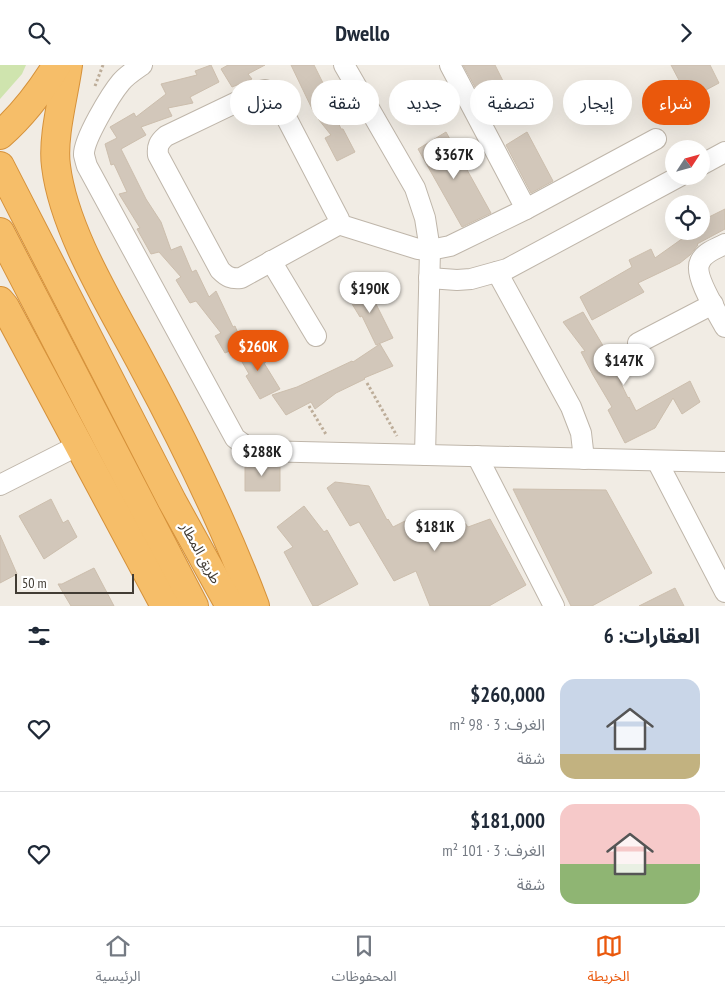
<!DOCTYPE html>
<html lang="ar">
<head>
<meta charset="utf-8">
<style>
	body { margin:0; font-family:"PT Sans Narrow","Noto Sans Arabic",sans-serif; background:#f2f2f3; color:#1f2937; direction:rtl; height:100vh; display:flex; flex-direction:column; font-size:19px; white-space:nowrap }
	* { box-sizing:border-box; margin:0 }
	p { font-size:16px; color:#747a83 }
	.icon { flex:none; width:28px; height:28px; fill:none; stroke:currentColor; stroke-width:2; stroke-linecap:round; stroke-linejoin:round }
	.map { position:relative; height:541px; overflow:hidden; direction:ltr }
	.panel { display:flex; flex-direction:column; background:#fff; flex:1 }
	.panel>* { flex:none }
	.banner { position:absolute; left:15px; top:15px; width:695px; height:45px; direction:rtl; display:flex; gap:10px }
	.needle { width:32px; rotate:54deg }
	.fabs { position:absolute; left:665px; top:75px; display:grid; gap:10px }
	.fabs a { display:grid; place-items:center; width:45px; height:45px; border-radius:50%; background:#fff; box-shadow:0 5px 20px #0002; font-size:25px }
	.scale { position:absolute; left:15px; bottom:12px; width:119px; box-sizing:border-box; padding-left:5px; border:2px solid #423c34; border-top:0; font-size:14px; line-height:18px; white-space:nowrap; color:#423c34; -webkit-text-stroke:4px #fff; paint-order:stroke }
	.price { position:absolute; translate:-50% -42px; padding:0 11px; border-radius:18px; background:#fff; color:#222; font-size:16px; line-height:32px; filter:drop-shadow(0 1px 2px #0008) }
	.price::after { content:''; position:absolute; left:50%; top:30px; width:15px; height:11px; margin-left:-8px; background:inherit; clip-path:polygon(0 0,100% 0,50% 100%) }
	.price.active { background:#ea580c; color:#fff }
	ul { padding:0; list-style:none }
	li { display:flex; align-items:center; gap:15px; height:125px; padding:0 25px }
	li+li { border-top:1px solid #e0e1e3 }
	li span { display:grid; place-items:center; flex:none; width:140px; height:100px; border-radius:15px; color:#555 }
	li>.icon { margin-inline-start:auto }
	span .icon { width:60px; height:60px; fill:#fffc; stroke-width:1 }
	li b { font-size:21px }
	h2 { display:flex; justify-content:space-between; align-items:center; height:60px; padding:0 25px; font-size:21px }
	.tag { padding:0 18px; border-radius:22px; background:#fff; box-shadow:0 5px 20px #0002; font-size:18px; line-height:45px }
	.tag.active { background:#ea580c; color:#fff }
	header { display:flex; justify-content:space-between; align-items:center; height:65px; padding:0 25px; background:#fff; font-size:22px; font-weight:800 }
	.dock { display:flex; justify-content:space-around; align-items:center; height:70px; border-top:1px solid #e0e1e3; background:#fff; font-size:14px; color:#747a83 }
	.dock a { display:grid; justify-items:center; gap:2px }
	.dock .active { color:#ea580c }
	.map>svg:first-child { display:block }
	.green { fill:#cfe4ae }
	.building { fill:#d2c7ba; stroke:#ccbead }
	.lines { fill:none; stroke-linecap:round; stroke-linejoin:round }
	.minor-casing { stroke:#bfb6aa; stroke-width:22 }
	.highway-casing { stroke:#d5913a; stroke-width:30 }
	.path { stroke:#bdad99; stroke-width:3; stroke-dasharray:2.5 2.5; stroke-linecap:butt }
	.minor { stroke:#fff; stroke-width:20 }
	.highway { stroke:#f6be69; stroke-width:28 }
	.labels { text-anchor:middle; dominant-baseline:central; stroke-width:4.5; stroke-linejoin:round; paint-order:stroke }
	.street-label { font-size:14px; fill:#423c34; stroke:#fff }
</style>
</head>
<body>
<header><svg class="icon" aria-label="forward" viewBox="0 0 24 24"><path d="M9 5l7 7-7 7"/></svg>Dwello<svg class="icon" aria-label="search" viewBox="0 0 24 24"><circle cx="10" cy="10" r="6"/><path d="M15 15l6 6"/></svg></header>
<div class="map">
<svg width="725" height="541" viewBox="0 0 725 541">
	<rect width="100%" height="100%" fill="#f1ece4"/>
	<!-- green -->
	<path class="green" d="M0,0H26L22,9L0,34Z"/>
	<!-- building -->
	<g class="building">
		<path d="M211,0L219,17L190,32L193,38L168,43L172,51L141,62L146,70L121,84L146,134L161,157L171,185L181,181L192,207L196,205L209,232L216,226L233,262L235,261L243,280L225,288L215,271L221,268L196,236L190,238L176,215L181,212L159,187L151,189L137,164L140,163L119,129L127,127L114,99L111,100L105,79L117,73L110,62L134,48L136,52L166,29L161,19L197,10L195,6Z"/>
		<path d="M228,0H265L248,9L252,14L232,22L221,4Z"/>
		<path d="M291,0H314L328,28L326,29L341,64H343L355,87L337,96L325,73L331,70L315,50Z"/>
		<path d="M463,0H495L508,26L487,44Z"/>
		<path d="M671,0H710L719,18L689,34Z"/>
		<path d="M446,67L491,148L462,162L418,84Z"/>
		<path d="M527,67L553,116L531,128L506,80Z"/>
		<path d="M725,144V164L697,179L698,180L690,190L680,198L638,218L644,227L592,255L580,232L632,202L629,195L651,184L655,193L693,166H701V156Z"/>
		<path d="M366,219L393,273L376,280L362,251L360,252L346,229Z"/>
		<path d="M583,247L602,279L628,333L629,332L636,346L690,316L700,337L682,349L673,333L655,363L625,378L608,345L612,342L593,310L581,287L585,286L563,257Z"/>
		<path d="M256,278L266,297L264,298L280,324L260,334L246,311L249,309L238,290Z"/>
		<path d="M380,279L393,301L364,313L365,314L336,328L315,344L311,337L286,350L272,330L297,322L352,296L353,297Z"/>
		<path d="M245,397L280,398V426H245Z"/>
		<path d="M335,417L369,421L387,455L388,454L393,462L419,449L429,469L461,453L468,462L490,454L526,520L489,541H430L416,506L394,516L359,457L350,461L327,423Z"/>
		<path d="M513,424L606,425L652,508L592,541H571Z"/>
		<path d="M51,434L63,458L68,455L77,472L44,494L19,451Z"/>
		<path d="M304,441L324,467L327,465L358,519L317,541H313L284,487L293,482L277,462Z"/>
		<path d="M0,470L17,509L0,518Z"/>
		<path d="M94,503L114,541H71L58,519H62Z"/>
		<path d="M675,523L684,541H639Z"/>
	</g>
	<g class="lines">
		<!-- minor casing -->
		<g class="minor-casing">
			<g id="minor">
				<path d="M142,0C135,5 127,10 121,17C111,29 83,75 84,90C85,94 86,98 87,101L235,373C243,380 249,383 259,386L725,397"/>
				<path d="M344,0L415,123L425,153L430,185L425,390"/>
				<path d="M450,0L526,144"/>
				<path d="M265,25L270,27L275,31L339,154L338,159L334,162L241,213C231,214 227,212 220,205L158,90C157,81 159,77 166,71L260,26Z"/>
				<path d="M701,100L725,87"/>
				<path d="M338,159L418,184L430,185L450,181L526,144L656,74"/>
				<path d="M725,179C716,184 704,187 700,197C693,210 718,249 725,262"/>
				<path d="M271,196L316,271"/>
				<path d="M497,207L571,342L581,368L584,394"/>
				<path d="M429,213L457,215L471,214L507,204L680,111"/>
				<path d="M638,278L713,239"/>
				<path d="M477,391L554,541"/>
				<path d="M657,396L725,527"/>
				<path d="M0,420L79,380"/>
			</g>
		</g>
		<!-- highway casing -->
		<g class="highway-casing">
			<g id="highway">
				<path d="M68,0C64,30 52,72 56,101C64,167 112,242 143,301C185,379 224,458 255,541"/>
				<path d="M0,70C23,50 41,26 57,0"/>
				<path d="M0,101L172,436L230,541"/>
				<path d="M0,167L194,541"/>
				<path d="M0,236L5,242L165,541"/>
			</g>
		</g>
		<!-- path -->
		<g class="path">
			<path d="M95,21L103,0"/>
			<path d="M367,318L397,371"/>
			<path d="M309,341L327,371"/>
		</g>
		<!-- minor -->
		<use href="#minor" class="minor"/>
		<!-- highway -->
		<use href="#highway" class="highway"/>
	</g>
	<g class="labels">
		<!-- street labels -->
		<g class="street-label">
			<text transform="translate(201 488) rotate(61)">طريق المطار</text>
		</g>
	</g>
</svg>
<div class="fabs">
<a><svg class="needle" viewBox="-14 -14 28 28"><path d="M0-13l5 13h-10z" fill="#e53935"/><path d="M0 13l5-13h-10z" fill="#747a83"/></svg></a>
<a><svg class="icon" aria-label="locate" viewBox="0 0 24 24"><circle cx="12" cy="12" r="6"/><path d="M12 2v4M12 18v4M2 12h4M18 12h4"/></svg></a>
</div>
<div class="scale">50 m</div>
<b class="price" style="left:454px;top:115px">$367K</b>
<b class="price" style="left:370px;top:249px">$190K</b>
<b class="price active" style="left:258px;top:307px">$260K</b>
<b class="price" style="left:624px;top:321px">$147K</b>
<b class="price" style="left:262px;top:412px">$288K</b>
<b class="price" style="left:435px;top:487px">$181K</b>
<div class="banner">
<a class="tag active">شراء</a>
<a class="tag">إيجار</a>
<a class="tag">تصفية</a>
<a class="tag">جديد</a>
<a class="tag">شقة</a>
<a class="tag">منزل</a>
</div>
</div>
<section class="panel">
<h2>العقارات: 6<svg class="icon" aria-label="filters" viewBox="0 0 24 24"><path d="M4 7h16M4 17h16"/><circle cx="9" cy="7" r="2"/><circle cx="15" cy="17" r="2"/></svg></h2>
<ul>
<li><span style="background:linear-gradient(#c9d6e8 75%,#c2b280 0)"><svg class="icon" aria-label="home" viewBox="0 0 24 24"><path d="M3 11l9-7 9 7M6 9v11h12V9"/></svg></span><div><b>$260,000</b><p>الغرف: 3 · 98 m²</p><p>شقة</p></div><svg class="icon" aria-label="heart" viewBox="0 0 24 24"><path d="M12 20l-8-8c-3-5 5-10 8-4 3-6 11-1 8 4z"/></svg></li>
<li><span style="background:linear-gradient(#f6c9c9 60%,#8fb573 0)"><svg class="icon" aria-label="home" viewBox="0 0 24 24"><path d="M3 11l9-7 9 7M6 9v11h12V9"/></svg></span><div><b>$181,000</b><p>الغرف: 3 · 101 m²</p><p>شقة</p></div><svg class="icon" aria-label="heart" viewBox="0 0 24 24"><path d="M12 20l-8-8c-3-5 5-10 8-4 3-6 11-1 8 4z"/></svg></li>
</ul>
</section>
<nav class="dock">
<a class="active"><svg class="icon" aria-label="map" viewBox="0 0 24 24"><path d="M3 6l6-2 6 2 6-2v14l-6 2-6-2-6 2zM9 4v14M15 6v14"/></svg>الخريطة</a>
<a><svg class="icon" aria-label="saved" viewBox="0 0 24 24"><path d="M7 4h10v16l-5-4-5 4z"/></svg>المحفوظات</a>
<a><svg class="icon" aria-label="home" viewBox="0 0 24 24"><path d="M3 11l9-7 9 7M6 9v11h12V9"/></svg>الرئيسية</a>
</nav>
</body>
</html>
